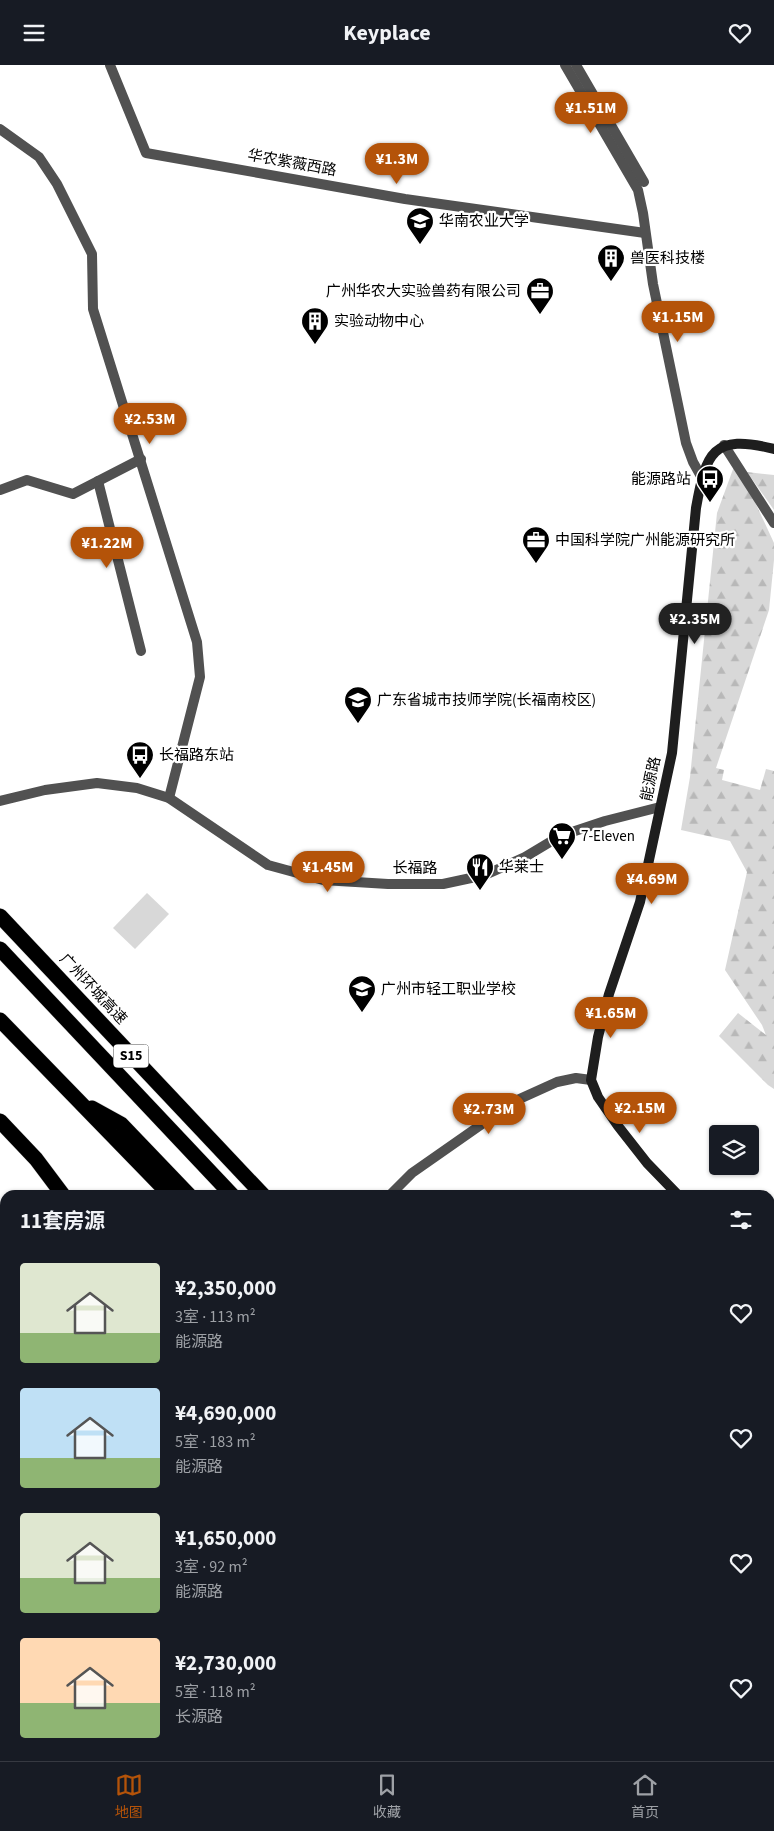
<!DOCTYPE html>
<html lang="zh">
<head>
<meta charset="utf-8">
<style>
	body { margin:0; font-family:"Source Sans 3","Noto Sans SC",sans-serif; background:#20242c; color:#f1f3f6; height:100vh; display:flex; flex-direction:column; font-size:19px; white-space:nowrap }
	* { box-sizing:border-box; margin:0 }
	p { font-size:16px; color:#9ea1a6 }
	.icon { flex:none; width:28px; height:28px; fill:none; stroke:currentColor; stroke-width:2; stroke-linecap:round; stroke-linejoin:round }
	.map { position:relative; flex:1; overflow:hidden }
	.panel { position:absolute; left:0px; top:1125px; width:775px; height:571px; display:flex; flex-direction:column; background:#171b24; border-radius:15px 15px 0 0; box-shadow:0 1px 4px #0004 }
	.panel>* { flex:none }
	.fabs { position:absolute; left:709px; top:1060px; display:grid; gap:10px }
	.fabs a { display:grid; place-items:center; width:50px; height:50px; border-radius:5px; background:#171b24; box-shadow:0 1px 4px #0004; font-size:25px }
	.price { position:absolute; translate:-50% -42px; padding:0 11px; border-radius:18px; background:#b45309; color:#fff; font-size:16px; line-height:32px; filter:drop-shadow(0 1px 2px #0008) }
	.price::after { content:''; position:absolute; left:50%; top:30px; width:15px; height:11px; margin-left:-8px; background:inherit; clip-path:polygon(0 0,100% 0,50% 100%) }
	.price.on { background:#222; color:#fff }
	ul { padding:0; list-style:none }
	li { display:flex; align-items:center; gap:15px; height:125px; padding:0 20px }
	li span { display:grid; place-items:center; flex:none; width:140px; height:100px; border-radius:5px; color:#555 }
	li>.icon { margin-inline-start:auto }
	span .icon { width:60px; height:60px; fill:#fffc; stroke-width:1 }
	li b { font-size:21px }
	h2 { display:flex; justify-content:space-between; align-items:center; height:60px; padding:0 20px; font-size:21px }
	header { display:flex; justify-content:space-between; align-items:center; height:65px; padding:0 20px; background:#171b24; font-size:22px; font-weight:700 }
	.menu { display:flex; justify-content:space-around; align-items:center; height:70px; border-top:1px solid #363941; background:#171b24; font-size:14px; color:#9ea1a6 }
	.menu a { display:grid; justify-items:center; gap:2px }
	.menu .on { color:#b45309 }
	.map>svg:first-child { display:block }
	.green { fill:#d8d8d8 }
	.forest { fill:url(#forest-firs) }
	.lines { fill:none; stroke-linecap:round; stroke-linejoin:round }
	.highway-casing { stroke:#dbdbdb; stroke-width:16 }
	.street { stroke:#515151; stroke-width:10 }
	.secondary { stroke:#1e1e1e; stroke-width:10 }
	.highway { stroke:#000; stroke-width:15 }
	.highway-bridge-casing { stroke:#dbdbdb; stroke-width:16; stroke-linecap:butt }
	.highway-bridge { stroke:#000; stroke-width:15 }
	.labels { text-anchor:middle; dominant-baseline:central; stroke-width:4.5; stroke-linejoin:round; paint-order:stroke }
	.shield { fill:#fff; stroke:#4c4c4c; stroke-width:1 }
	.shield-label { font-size:14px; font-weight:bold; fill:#000 }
	.street-label { font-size:15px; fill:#000; stroke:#fff }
	.poi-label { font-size:15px; fill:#000; stroke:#fff; text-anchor:start }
</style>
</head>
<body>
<header><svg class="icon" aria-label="menu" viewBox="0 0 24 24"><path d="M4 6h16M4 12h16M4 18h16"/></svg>Keyplace<svg class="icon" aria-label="heart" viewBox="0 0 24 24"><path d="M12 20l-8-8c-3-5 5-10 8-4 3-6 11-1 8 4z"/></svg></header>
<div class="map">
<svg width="774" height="1696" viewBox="0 0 774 1696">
	<defs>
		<pattern id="forest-firs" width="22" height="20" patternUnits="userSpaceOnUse" patternTransform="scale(1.25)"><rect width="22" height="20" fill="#d8d8d8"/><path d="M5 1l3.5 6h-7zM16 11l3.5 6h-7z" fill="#b8b8b8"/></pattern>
	</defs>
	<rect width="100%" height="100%" fill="#fff"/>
	<!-- green -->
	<path class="green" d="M147,828L169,849L135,884L113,863Z"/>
	<!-- forest -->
	<g class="forest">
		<path d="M736,396L774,478V495L769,545L716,703L724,705L722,715L760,725L766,704L774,706V1024L768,1020L719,971L738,948L766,970L762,960L725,905L747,807L730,776L681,765L690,712L717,448Z"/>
		<path d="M747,407L774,410V445Z"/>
	</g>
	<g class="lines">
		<!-- highway casing -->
		<g class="highway-casing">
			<g id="highway">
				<path d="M0,851L263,1130"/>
				<path d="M0,884L232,1130"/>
				<path d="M0,955L170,1130"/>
				<path d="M92,1043L121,1059L189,1130"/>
				<path d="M0,1056L36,1094L63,1130"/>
				<path d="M770,1625L774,1626"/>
				<path d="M770,1650L774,1655"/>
				<path d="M528,1696L538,1691"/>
				<path d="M555,1696L568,1691"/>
				<path d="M599,1696L611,1691"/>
				<path d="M643,1696L646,1691"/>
				<path d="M707,1696L734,1691"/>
			</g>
		</g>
		<!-- street -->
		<g class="street">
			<path d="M110,0L146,88L405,134L645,168"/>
			<path d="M565,0L638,125L643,148L653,219L686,378L693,397L702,413"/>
			<path d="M576,0L644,117"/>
			<path d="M0,64L39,92L57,119L92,189L93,244L197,577L200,612L169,733"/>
			<path d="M724,380L774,458"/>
			<path d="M98,416L141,586"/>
			<path d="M0,425L27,415L73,429L141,394"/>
			<path d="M0,736L45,725L97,718L137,723L169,733L268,800L323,815L388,819H443L485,810L525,792L560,771L605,756L660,742"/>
			<path d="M390,1130L412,1108L515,1036L557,1017L576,1013L591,1015"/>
			<path d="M0,1502L5,1498"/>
			<path d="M0,1578L5,1581"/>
		</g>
		<!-- secondary -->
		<g class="secondary">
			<path d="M678,1130L647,1098L618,1061L598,1032L591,1015L598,972L609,929L640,837L672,688L696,443C706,388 712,368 774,384"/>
			<path d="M770,1214L774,1218"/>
			<path d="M0,1221L5,1224"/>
			<path d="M0,1238L5,1241"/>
			<path d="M434,1696L436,1691"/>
		</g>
		<!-- highway -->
		<use href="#highway" class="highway"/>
		<!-- highway-bridge casing -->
		<g class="highway-bridge-casing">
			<path id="highway-bridge" d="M770,1685L774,1689"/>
		</g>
		<!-- highway-bridge -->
		<use href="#highway-bridge" class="highway-bridge"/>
	</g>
	<!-- icons -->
	<defs>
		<g id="university-pin" transform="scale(1.4375)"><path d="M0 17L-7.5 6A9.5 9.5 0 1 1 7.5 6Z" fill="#000" stroke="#fff"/><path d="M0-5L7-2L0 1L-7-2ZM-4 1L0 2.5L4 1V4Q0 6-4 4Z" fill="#fff"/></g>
		<g id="building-pin" transform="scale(1.4375)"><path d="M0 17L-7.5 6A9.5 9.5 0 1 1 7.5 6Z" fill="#000" stroke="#fff"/><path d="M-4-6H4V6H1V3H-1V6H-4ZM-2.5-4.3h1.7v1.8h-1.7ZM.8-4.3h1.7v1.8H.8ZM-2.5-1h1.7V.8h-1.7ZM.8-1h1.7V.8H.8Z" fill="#fff"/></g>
		<g id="office-pin" transform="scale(1.4375)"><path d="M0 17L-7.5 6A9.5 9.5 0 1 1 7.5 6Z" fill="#000" stroke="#fff"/><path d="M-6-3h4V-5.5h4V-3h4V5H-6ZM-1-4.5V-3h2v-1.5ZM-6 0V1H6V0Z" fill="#fff"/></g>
		<g id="bus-pin" transform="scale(1.4375)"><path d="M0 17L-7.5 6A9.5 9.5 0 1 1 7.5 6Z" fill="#000" stroke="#fff"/><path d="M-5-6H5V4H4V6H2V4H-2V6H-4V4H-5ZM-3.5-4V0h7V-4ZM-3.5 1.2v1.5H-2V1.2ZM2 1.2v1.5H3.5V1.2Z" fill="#fff"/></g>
		<g id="supermarket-pin" transform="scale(1.4375)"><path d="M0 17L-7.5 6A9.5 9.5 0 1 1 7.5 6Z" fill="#000" stroke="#fff"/><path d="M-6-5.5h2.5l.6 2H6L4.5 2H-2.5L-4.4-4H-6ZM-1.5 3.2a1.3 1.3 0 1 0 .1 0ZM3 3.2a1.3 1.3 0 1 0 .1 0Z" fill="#fff"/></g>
		<g id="restaurant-pin" transform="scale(1.4375)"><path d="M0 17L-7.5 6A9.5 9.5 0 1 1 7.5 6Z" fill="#000" stroke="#fff"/><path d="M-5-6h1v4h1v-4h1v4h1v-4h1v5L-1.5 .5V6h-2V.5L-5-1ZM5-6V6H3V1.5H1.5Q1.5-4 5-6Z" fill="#fff"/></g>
	</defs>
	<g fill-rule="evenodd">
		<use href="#university-pin" x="420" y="156"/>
		<use href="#building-pin" x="611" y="193"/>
		<use href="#office-pin" x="540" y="226"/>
		<use href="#building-pin" x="315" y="256"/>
		<use href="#bus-pin" x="710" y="414"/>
		<use href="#office-pin" x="536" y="475"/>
		<use href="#university-pin" x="358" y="635"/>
		<use href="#bus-pin" x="140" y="690"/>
		<use href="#supermarket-pin" x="562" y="771"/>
		<use href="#restaurant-pin" x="480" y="802"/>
		<use href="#university-pin" x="362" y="924"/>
	</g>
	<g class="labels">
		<!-- shield labels -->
		<rect class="shield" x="113.5" y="979.5" width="35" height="23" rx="4"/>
		<g class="shield-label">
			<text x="131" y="991">S15</text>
		</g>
		<!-- street labels -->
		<g class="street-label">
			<text transform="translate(292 98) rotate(10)">华农紫薇西路</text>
			<text transform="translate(651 714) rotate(-78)">能源路</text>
			<text x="415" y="803">长福路</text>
			<text transform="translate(93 924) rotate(47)">广州环城高速</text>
		</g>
		<!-- poi labels -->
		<g class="poi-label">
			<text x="439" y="156">华南农业大学</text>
			<text x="630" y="193">兽医科技楼</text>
			<text x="521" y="226" text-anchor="end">广州华农大实验兽药有限公司</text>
			<text x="334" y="256">实验动物中心</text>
			<text x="691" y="414" text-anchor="end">能源路站</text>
			<text x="555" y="475">中国科学院广州能源研究所</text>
			<text x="377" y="635">广东省城市技师学院(长福南校区)</text>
			<text x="159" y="690">长福路东站</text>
			<text x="581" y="771">7-Eleven</text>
			<text x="499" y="802">华莱士</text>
			<text x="381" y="924">广州市轻工职业学校</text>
		</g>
	</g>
</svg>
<div class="fabs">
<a><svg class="icon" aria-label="layers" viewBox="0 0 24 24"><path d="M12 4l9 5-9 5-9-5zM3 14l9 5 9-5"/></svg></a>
</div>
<b class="price" style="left:591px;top:69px">¥1.51M</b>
<b class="price" style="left:397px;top:120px">¥1.3M</b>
<b class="price" style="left:678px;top:278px">¥1.15M</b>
<b class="price" style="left:150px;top:380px">¥2.53M</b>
<b class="price" style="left:107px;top:504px">¥1.22M</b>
<b class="price on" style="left:695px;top:580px">¥2.35M</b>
<b class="price" style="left:328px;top:828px">¥1.45M</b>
<b class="price" style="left:652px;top:840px">¥4.69M</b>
<b class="price" style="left:611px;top:974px">¥1.65M</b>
<b class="price" style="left:640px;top:1069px">¥2.15M</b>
<b class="price" style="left:489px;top:1070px">¥2.73M</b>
<section class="panel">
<h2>11套房源<svg class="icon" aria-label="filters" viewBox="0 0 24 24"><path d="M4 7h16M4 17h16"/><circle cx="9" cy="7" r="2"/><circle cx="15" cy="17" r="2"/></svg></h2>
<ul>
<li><span style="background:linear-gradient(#dfe7d0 70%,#8fb573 0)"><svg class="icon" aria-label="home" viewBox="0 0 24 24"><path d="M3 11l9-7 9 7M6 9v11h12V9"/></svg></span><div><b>¥2,350,000</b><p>3室 · 113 m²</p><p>能源路</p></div><svg class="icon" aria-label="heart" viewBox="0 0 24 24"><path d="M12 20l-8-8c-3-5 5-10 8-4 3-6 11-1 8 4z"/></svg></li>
<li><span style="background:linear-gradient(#bfe0f5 70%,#8fb573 0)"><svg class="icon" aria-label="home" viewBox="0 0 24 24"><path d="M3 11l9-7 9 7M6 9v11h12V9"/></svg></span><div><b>¥4,690,000</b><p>5室 · 183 m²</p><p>能源路</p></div><svg class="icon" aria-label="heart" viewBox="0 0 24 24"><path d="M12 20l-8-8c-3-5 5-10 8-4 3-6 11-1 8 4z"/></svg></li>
<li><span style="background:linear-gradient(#dfe7d0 65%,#8fb573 0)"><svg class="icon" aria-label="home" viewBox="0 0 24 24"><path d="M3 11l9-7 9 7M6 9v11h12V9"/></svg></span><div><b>¥1,650,000</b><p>3室 · 92 m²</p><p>能源路</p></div><svg class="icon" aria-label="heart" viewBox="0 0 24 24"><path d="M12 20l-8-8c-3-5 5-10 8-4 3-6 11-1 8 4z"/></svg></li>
<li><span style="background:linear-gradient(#ffd9b3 65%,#8fb573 0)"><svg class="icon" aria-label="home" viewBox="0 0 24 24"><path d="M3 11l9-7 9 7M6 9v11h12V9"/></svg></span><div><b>¥2,730,000</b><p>5室 · 118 m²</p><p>长源路</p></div><svg class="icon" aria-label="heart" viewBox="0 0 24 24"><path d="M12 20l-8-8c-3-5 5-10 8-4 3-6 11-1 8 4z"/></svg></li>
</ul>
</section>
</div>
<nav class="menu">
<a class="on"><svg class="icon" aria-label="map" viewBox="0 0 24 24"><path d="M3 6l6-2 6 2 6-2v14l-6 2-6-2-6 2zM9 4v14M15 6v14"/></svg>地图</a>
<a><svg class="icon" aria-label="saved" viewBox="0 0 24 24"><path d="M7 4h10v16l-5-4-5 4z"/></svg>收藏</a>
<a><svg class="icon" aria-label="home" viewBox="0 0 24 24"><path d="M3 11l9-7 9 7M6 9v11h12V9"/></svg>首页</a>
</nav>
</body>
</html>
